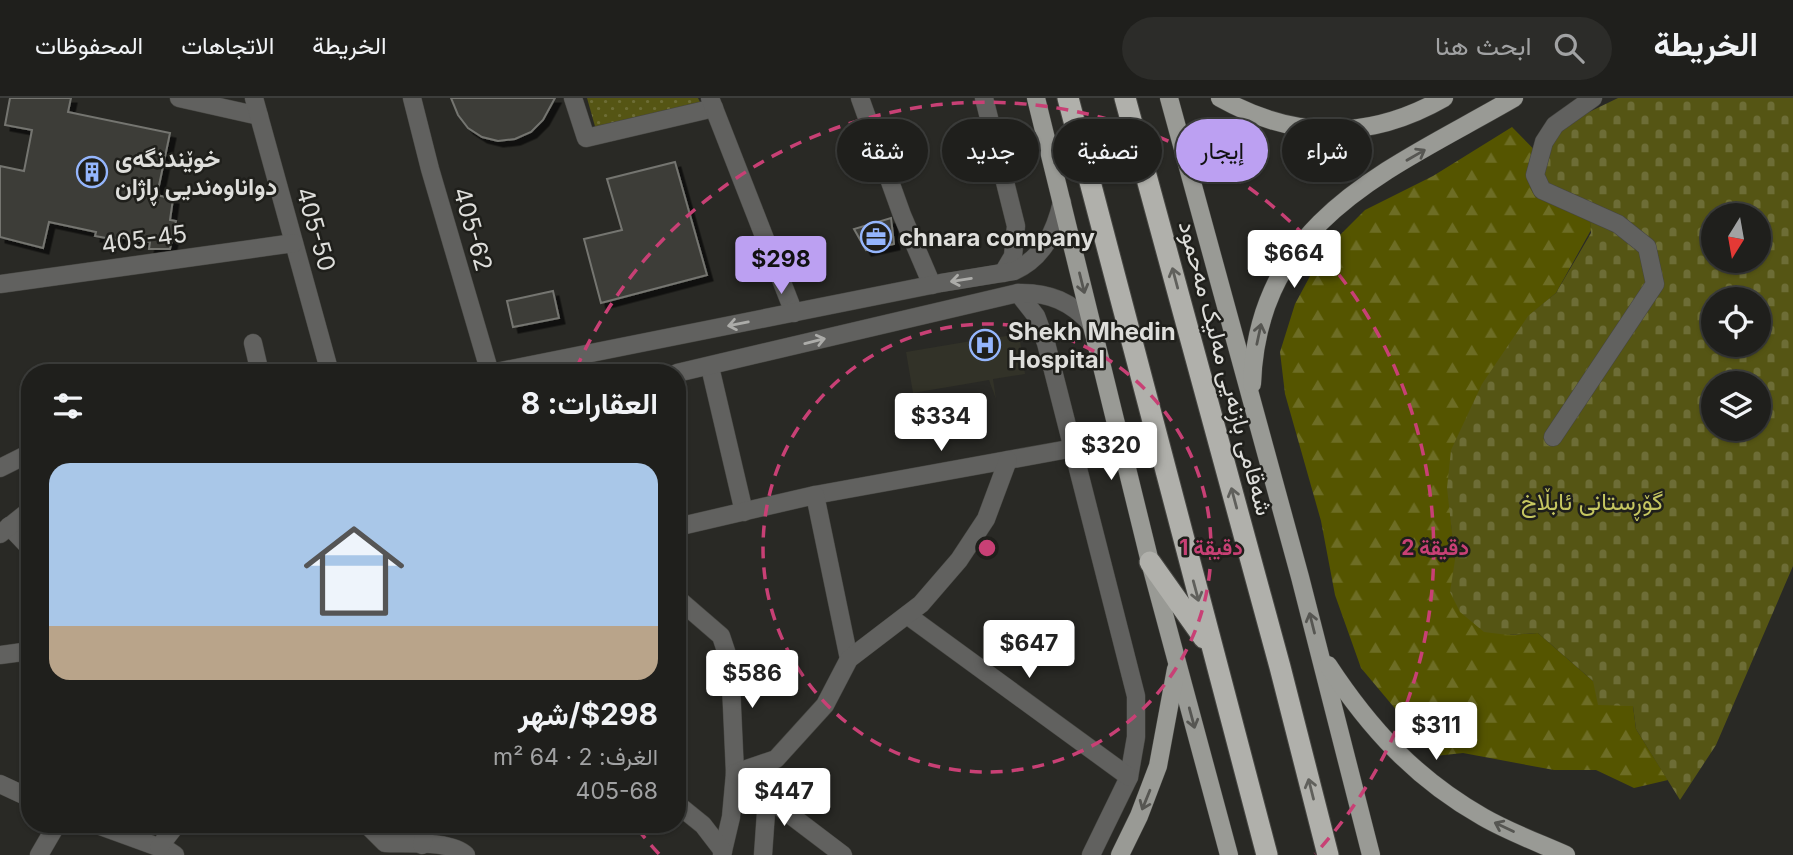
<!DOCTYPE html>
<html lang="ar">
<head>
<meta charset="utf-8">
<style>
	body { margin:0; font-family:Inter,Vazirmatn,sans-serif; background:#2c2c29; color:#f1f3f6; direction:rtl; height:100vh; display:flex; flex-direction:column; font-size:26px; white-space:nowrap }
	* { box-sizing:border-box; margin:0 }
	p { font-size:23px; color:#a1a2a3 }
	.icon { flex:none; width:38px; height:38px; fill:none; stroke:currentColor; stroke-width:2; stroke-linecap:round; stroke-linejoin:round }
	.map { position:relative; flex:1; overflow:hidden; direction:ltr }
	.panel { position:absolute; left:21px; top:266px; width:665px; height:469px; display:flex; flex-direction:column; background:#1f1f1c; border-radius:28px; box-shadow:0 2px 5px #0004,0 0 0 2px #3c3d3b; direction:rtl }
	.panel>* { flex:none }
	.banner { position:absolute; left:707px; top:21px; width:665px; height:63px; direction:rtl; display:flex; gap:14px }
	.needle { width:46px; rotate:191deg }
	.controls { position:absolute; left:1701px; top:105px; display:grid; gap:14px }
	.controls a { display:grid; place-items:center; width:70px; height:70px; border-radius:50%; background:#1f1f1c; box-shadow:0 2px 5px #0004,0 0 0 2px #3c3d3b; font-size:35px }
	.price { position:absolute; translate:-50% -60px; padding:0 16px; border-radius:7px; background:#fff; color:#222; font-size:23px; line-height:46px; filter:drop-shadow(0 2px 4px #0008) }
	.price::after { content:''; position:absolute; left:50%; top:42px; width:21px; height:16px; margin-left:-10px; background:inherit; clip-path:polygon(0 0,100% 0,50% 100%) }
	.price.current { background:#bca0f2; color:#111 }
	ul { padding:0; list-style:none }
	li { display:grid; align-content:center; gap:14px; height:371px; padding:0 28px }
	li span { display:grid; place-items:center; height:217px; border-radius:21px; color:#555 }
	li>.icon { margin-inline-start:auto }
	span .icon { width:126px; height:126px; fill:#fffc; stroke-width:1 }
	li b { font-size:30px }
	h2 { display:flex; justify-content:space-between; align-items:center; height:84px; padding:0 28px; font-size:30px }
	.tag { padding:0 24px; border-radius:32px; background:#1f1f1c; box-shadow:0 2px 5px #0004,0 0 0 2px #3c3d3b; font-size:24px; line-height:63px }
	.tag.current { background:#bca0f2; color:#111 }
	header { display:flex; align-items:center; gap:42px; box-sizing:border-box; height:98px; padding:0 35px; background:#1f1f1c; border-bottom:2px solid #3c3d3b }
	header strong { font-size:33px }
	nav { display:flex; gap:38px; margin-inline-start:auto; font-size:24px }
	.search { width:490px; height:63px; background:#2c2c29; display:flex; align-items:center; gap:18px; box-sizing:border-box; padding:0 24px; border-radius:38px; color:#a1a2a3; font-size:26px }
	.map>svg:first-child { display:block }
	.built { fill:#323228 }
	.grass { fill:url(#grass-dots) }
	.forest { fill:url(#forest-firs) }
	.cemetery { fill:url(#cemetery-stones); fill-rule:evenodd }
	.building { fill:#3d3d39; stroke:#747570; stroke-width:2; filter:url(#shadow) }
	.lines { fill:none; stroke-linecap:round; stroke-linejoin:round }
	.minor-casing { stroke:#464642; stroke-width:19 }
	.major-casing { stroke:#464642; stroke-width:19 }
	.highway-casing { stroke:#464642; stroke-width:23 }
	.minor { stroke:#61615f; stroke-width:18 }
	.major { stroke:#999a95; stroke-width:18 }
	.highway { stroke:#b0b0ab; stroke-width:21 }
	.oneway { stroke:#565652 }
	.oneway2 { stroke:#60605c }
	.oneway3 { stroke:#acaca9 }
	.ring { fill:none; stroke:#c84075; stroke-width:3.5; stroke-dasharray:12 9 }
	.labels { text-anchor:middle; dominant-baseline:central; stroke-width:5; stroke-linejoin:round; paint-order:stroke }
	.poi-label { font-size:24px; font-weight:bold; fill:#dededb; stroke:#1f1f1b; text-anchor:start }
	.street-label { font-size:24px; fill:#dededb; stroke:#1f1f1b }
	.park-label { font-size:24px; fill:#c6c761; stroke:#1f1f1b }
	.centre { fill:#c84075; stroke:#1f1f1b; stroke-width:3.5 }
	.ring-label { font-size:21px; text-anchor:middle; font-weight:bold; fill:#c84075; stroke:#1f1f1b; stroke-width:5; stroke-linejoin:round; paint-order:stroke }
</style>
</head>
<body>
<header>
<strong>الخريطة</strong>
<div class="search"><svg class="icon" aria-label="search" viewBox="0 0 24 24"><circle cx="10" cy="10" r="6"/><path d="M15 15l6 6"/></svg>ابحث هنا</div>
<nav><a>الخريطة</a><a>الاتجاهات</a><a>المحفوظات</a></nav>
</header>
<div class="map">
<svg width="1793" height="757" viewBox="0 0 1793 757">
	<defs>
		<pattern id="grass-dots" width="8" height="8" patternUnits="userSpaceOnUse" patternTransform="scale(1.75)"><rect width="8" height="8" fill="#555514"/><path d="M2 2h.1M6 6h.1" fill="none" stroke="#6d6d36" stroke-width="1.8" stroke-linecap="round"/></pattern>
		<pattern id="forest-firs" width="22" height="20" patternUnits="userSpaceOnUse" patternTransform="scale(1.75)"><rect width="22" height="20" fill="#550"/><path d="M5 1l3.5 6h-7zM16 11l3.5 6h-7z" fill="#6d6d25"/></pattern>
		<pattern id="cemetery-stones" width="16" height="16" patternUnits="userSpaceOnUse" patternTransform="scale(1.75)"><rect width="16" height="16" fill="#555514"/><path d="M2 7V4a2 2 0 0 1 4 0v3zM10 15v-3a2 2 0 0 1 4 0v3z" fill="#6d6d36"/></pattern>
		<filter id="shadow"><feDropShadow dx="5.5" dy="5.5" stdDeviation="0" flood-color="#0009"/></filter>
	</defs>
	<rect width="100%" height="100%" fill="#292925"/>
	<!-- built -->
	<path class="built" d="M983,223L986,241L1019,236L1025,276L993,281L996,301L989,282L913,295L906,254L983,241Z"/>
	<!-- grass -->
	<path class="grass" d="M587,0H698L700,4L596,32Z"/>
	<!-- forest -->
	<path class="forest" d="M1512,29L1589,108L1591,132L1556,195L1530,217L1448,393L1455,462L1510,537L1538,535L1593,583L1633,608L1636,631L1668,682L1634,690L1596,672H1554L1463,655L1435,658L1361,570L1335,497L1321,423L1285,296L1280,254L1295,206L1323,154L1365,112L1433,78Z"/>
	<!-- cemetery -->
	<path class="cemetery" d="M1618,0H1793V468L1716,647L1680,702L1636,631L1633,608L1598,607L1593,583L1538,535L1508,537L1484,534L1460,514L1450,494L1455,462L1447,390L1451,352L1482,286L1528,218L1556,195L1591,135L1589,108L1549,88L1544,79L1543,70L1555,39L1565,29L1585,16ZM1713,117H1759V163H1713ZM1713,201H1759V247H1713ZM1713,285H1759V331H1713Z"/>
	<!-- building -->
	<g class="building">
		<path d="M10,0H71L68,14L170,35L157,97L173,101L170,122L176,123L170,151H149L150,144L118,139L117,142L95,138L96,134L49,124L43,150L0,139V68L24,73L32,32L5,27Z"/>
		<path d="M451,0H555L543,22L531,34L515,41L498,43L482,39L468,30L458,17Z"/>
		<path d="M675,64L707,177L601,205L584,141L622,132L607,81Z"/>
		<path d="M891,120L894,146L866,152L854,131Z"/>
		<path d="M553,193L559,220L513,229L507,203Z"/>
	</g>
	<g class="lines">
		<!-- minor casing -->
		<g class="minor-casing">
			<g id="minor">
				<path d="M179,0L259,18"/>
				<path d="M254,0L330,275"/>
				<path d="M412,0L430,71L490,275"/>
				<path d="M573,0L586,40L714,10"/>
				<path d="M710,0L794,215"/>
				<path d="M860,0L902,117L932,187"/>
				<path d="M984,0L1016,128L1013,158L1003,175"/>
				<path d="M0,186L294,145"/>
				<path d="M1018,195L1036,218L1046,245L1136,598V639L1129,679L1091,757"/>
				<path d="M253,245L260,275"/>
				<path d="M710,269L744,414"/>
				<path d="M491,275L941,185L1014,173C1043,160 1055,134 1062,104"/>
				<path d="M677,275L1018,195C1049,194 1072,204 1092,227"/>
				<path d="M1553,339L1655,186L1647,149L1618,126L1542,92L1535,77L1544,44L1555,27L1593,0"/>
				<path d="M0,370L30,355"/>
				<path d="M815,397L1074,350"/>
				<path d="M9,428L30,450"/>
				<path d="M677,429L815,397L849,561"/>
				<path d="M0,436L30,412"/>
				<path d="M677,500L721,538L730,565L735,675L731,719L722,757"/>
				<path d="M907,517L1129,679"/>
				<path d="M0,557L30,553"/>
				<path d="M735,675L776,661L825,607L849,561L921,506L959,462L986,421L1008,362"/>
				<path d="M735,675L843,757"/>
				<path d="M0,686L30,700"/>
				<path d="M682,710L703,727L723,753"/>
				<path d="M95,726L169,753L175,757"/>
				<path d="M366,726L385,745C406,746 451,742 466,757"/>
				<path d="M422,747L427,726"/>
				<path d="M159,749L177,726"/>
				<path d="M39,757L57,726"/>
				<path d="M763,757L767,700"/>
			</g>
		</g>
		<!-- major casing -->
		<g class="major-casing">
			<g id="major">
				<path d="M1036,0L1150,464L1229,757"/>
				<path d="M1169,0L1300,479L1371,757"/>
				<path d="M1220,0C1295,42 1369,43 1444,0"/>
				<path d="M1252,286C1258,120 1390,72 1514,0"/>
				<path d="M1328,567C1370,631 1416,681 1483,719C1509,734 1539,745 1566,757"/>
				<path d="M1120,757L1139,718L1158,668L1176,571"/>
			</g>
		</g>
		<!-- highway casing -->
		<g class="highway-casing">
			<g id="highway">
				<path d="M1068,0L1267,757"/>
				<path d="M1125,0L1280,569L1328,757"/>
				<path d="M1150,464L1204,540"/>
			</g>
		</g>
		<!-- minor -->
		<use href="#minor" class="minor"/>
		<!-- major -->
		<use href="#major" class="major"/>
		<!-- highway -->
		<use href="#highway" class="highway"/>
	</g>
	<!-- one-way arrows -->
	<defs><path id="oneway-shaft" d="M-6 0H5M1.5-3L5.5 0L1.5 3" fill="none" stroke-width="1.6" stroke-linecap="round" stroke-linejoin="round" transform="scale(1.75)"/></defs>
	<g class="oneway">
		<use href="#oneway-shaft" transform="translate(1416 57) rotate(-30)"/>
		<use href="#oneway-shaft" transform="translate(1082 185) rotate(76)"/>
		<use href="#oneway-shaft" transform="translate(1259 236) rotate(-78)"/>
		<use href="#oneway-shaft" transform="translate(1312 525) rotate(-104)"/>
		<use href="#oneway-shaft" transform="translate(1192 620) rotate(75)"/>
		<use href="#oneway-shaft" transform="translate(1146 702) rotate(112)"/>
		<use href="#oneway-shaft" transform="translate(1504 729) rotate(-155)"/>
	</g>
	<g class="oneway2">
		<use href="#oneway-shaft" transform="translate(1175 180) rotate(-105)"/>
		<use href="#oneway-shaft" transform="translate(1234 400) rotate(-105)"/>
		<use href="#oneway-shaft" transform="translate(1196 493) rotate(75)"/>
		<use href="#oneway-shaft" transform="translate(1311 691) rotate(-104)"/>
	</g>
	<g class="oneway3">
		<use href="#oneway-shaft" transform="translate(961 182) rotate(171)"/>
		<use href="#oneway-shaft" transform="translate(738 226) rotate(169)"/>
		<use href="#oneway-shaft" transform="translate(815 243) rotate(-14)"/>
	</g>
	<!-- distance rings -->
	<g class="ring">
		<circle cx="987" cy="450" r="224"/>
		<path d="M659 756A448 448 0 0 1 636 729M576 271A448 448 0 1 1 1315 756"/>
	</g>
	<!-- icons -->
	<defs>
		<g id="building-ring" transform="scale(1.575)"><circle r="9.5" fill="#1f1f1b" stroke="#95b6fd" stroke-width="1.5"/><path d="M-4-6H4V6H1V3H-1V6H-4ZM-2.5-4.3h1.7v1.8h-1.7ZM.8-4.3h1.7v1.8H.8ZM-2.5-1h1.7V.8h-1.7ZM.8-1h1.7V.8H.8Z" fill="#95b6fd"/></g>
		<g id="office-ring" transform="scale(1.575)"><circle r="9.5" fill="#1f1f1b" stroke="#95b6fd" stroke-width="1.5"/><path d="M-6-3h4V-5.5h4V-3h4V5H-6ZM-1-4.5V-3h2v-1.5ZM-6 0V1H6V0Z" fill="#95b6fd"/></g>
		<g id="hospital-ring" transform="scale(1.575)"><circle r="9.5" fill="#1f1f1b" stroke="#95b6fd" stroke-width="1.5"/><path d="M-5-5h3v3.5h4V-5h3V5h-3V1.5h-4V5h-3Z" fill="#95b6fd"/></g>
	</defs>
	<g fill-rule="evenodd">
		<use href="#building-ring" x="92" y="74"/>
		<use href="#office-ring" x="876" y="139"/>
		<use href="#hospital-ring" x="985" y="247"/>
	</g>
	<g class="labels">
		<!-- poi labels -->
		<g class="poi-label">
			<text x="115" y="60">خوێندنگەی<tspan x="115" dy="28">دواناوەندیی ڕاژان</tspan></text>
			<text x="899" y="139">chnara company</text>
			<text x="1008" y="233">Shekh Mhedin<tspan x="1008" dy="28">Hospital</tspan></text>
		</g>
		<!-- street labels -->
		<g class="street-label">
			<text transform="translate(316 131) rotate(74)">405-50</text>
			<text transform="translate(473 131) rotate(74)">405-62</text>
			<text transform="translate(144 141) rotate(-8)">405-45</text>
			<text transform="translate(1226 270) rotate(75)">شەقامی بازنەیی مەلیک مەحمود</text>
		</g>
		<!-- park labels -->
		<g class="park-label">
			<text x="1592" y="403">گۆڕستانی ئابڵاخ</text>
		</g>
	</g>
	<circle cx="987" cy="450" r="10" class="centre"/>
	<g class="ring-label">
		<text x="1211" y="457">1 دقيقة</text>
		<text x="1435" y="457">2 دقيقة</text>
	</g>
</svg>
<div class="controls">
<a><svg class="needle" viewBox="-14 -14 28 28"><path d="M0-13l5 13h-10z" fill="#e53935"/><path d="M0 13l5-13h-10z" fill="#a1a2a3"/></svg></a>
<a><svg class="icon" aria-label="locate" viewBox="0 0 24 24"><circle cx="12" cy="12" r="6"/><path d="M12 2v4M12 18v4M2 12h4M18 12h4"/></svg></a>
<a><svg class="icon" aria-label="layers" viewBox="0 0 24 24"><path d="M12 4l9 5-9 5-9-5zM3 14l9 5 9-5"/></svg></a>
</div>
<b class="price" style="left:1294px;top:192px">$664</b>
<b class="price current" style="left:781px;top:198px">$298</b>
<b class="price" style="left:941px;top:355px">$334</b>
<b class="price" style="left:1111px;top:384px">$320</b>
<b class="price" style="left:1029px;top:582px">$647</b>
<b class="price" style="left:752px;top:612px">$586</b>
<b class="price" style="left:1436px;top:664px">$311</b>
<b class="price" style="left:784px;top:730px">$447</b>
<div class="banner">
<a class="tag">شراء</a>
<a class="tag current">إيجار</a>
<a class="tag">تصفية</a>
<a class="tag">جديد</a>
<a class="tag">شقة</a>
</div>
<section class="panel">
<h2>العقارات: 8<svg class="icon" aria-label="filters" viewBox="0 0 24 24"><path d="M4 7h16M4 17h16"/><circle cx="9" cy="7" r="2"/><circle cx="15" cy="17" r="2"/></svg></h2>
<ul>
<li><span style="background:linear-gradient(#a9c7e8 75%,#b9a48a 0)"><svg class="icon" aria-label="home" viewBox="0 0 24 24"><path d="M3 11l9-7 9 7M6 9v11h12V9"/></svg></span><div><b>$298/شهر</b><p>الغرف: 2 · 64 m²</p><p>405-68</p></div></li>
</ul>
</section>
</div>
</body>
</html>
